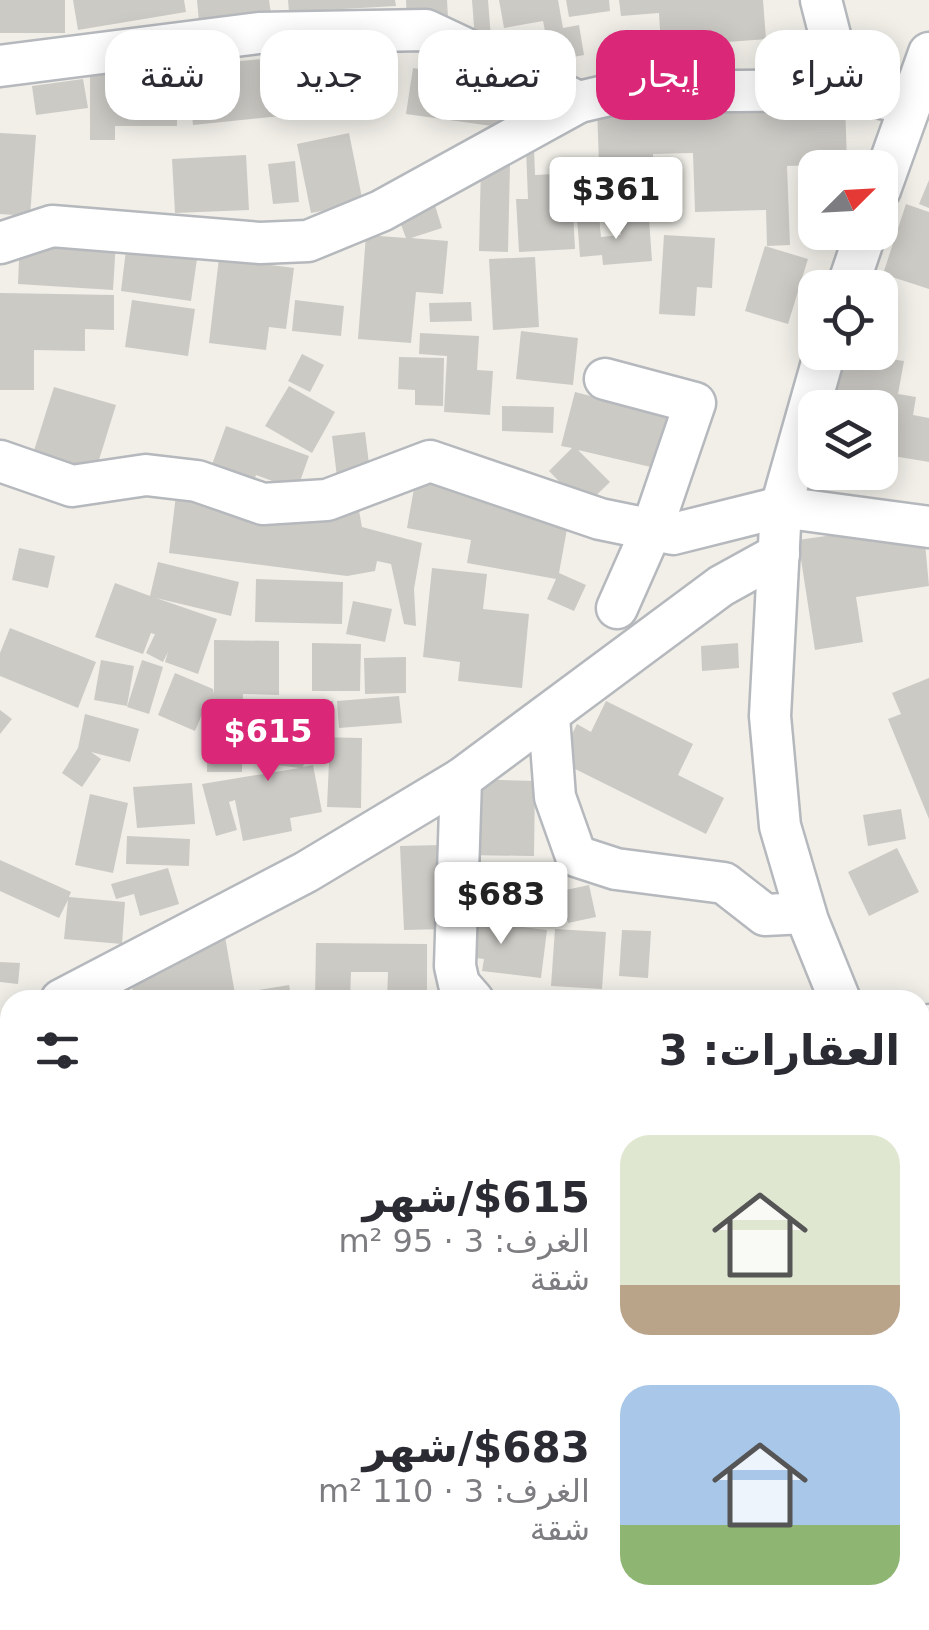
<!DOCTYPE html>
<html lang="ar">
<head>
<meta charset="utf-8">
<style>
	body { margin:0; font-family:"DejaVu Sans",Vazirmatn,sans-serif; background:#f7f7f7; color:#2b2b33; direction:rtl; height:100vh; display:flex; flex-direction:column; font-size:38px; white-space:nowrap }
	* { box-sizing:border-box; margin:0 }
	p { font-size:32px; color:#7c7c81 }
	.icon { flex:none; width:55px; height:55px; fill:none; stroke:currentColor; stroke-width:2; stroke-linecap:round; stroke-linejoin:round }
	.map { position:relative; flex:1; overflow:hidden; direction:ltr }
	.details { position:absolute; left:0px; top:990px; width:930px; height:640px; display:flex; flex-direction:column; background:#fff; border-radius:30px 30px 0 0; box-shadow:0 5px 25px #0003; direction:rtl }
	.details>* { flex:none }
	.guide { position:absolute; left:30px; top:30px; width:870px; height:90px; direction:rtl; display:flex; gap:20px }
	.needle { width:65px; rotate:66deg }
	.fabs { position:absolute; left:798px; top:150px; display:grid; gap:20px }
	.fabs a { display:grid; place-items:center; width:100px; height:100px; border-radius:20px; background:#fff; box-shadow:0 5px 25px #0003; font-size:50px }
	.price { position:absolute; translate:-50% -85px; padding:0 22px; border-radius:10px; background:#fff; color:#222; font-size:32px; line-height:65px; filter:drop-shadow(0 2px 5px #0008) }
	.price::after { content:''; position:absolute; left:50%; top:60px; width:30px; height:22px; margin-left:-15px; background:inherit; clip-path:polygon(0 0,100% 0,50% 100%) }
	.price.on { background:#db2777; color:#fff }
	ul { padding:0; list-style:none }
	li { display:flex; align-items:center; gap:30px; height:250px; padding:0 30px }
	li span { display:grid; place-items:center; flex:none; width:280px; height:200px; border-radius:30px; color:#555 }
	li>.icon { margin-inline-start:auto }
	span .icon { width:120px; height:120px; fill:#fffc; stroke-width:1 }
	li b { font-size:42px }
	h2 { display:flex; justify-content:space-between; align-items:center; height:120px; padding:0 30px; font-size:42px }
	.pill { padding:0 35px; border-radius:30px; background:#fff; box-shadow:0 5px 25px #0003; font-size:35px; line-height:90px }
	.pill.on { background:#db2777; color:#fff }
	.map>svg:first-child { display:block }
	.building { fill:#cccac5 }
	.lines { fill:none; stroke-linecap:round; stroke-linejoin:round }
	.minor-casing { stroke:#b5b8bc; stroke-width:45 }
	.minor { stroke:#fff; stroke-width:40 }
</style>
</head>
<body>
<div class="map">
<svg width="929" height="1630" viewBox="0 0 929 1630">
	<rect width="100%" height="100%" fill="#f1efe8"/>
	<!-- building -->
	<g class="building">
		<rect x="0" y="0" width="65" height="33"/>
		<path d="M73,0H184L186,12L78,30Z"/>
		<path d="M197,0H269L271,14L199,22Z"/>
		<path d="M288,0H395L396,6L289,12Z"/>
		<path d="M406,0H447L448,18L407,21Z"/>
		<path d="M472,0H488L491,38L475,39Z"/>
		<path d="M499,0H558L563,28L579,25L584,55L551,61L543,21L504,28Z"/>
		<path d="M566,0H609L610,11L569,17Z"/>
		<path d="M619,0H763L766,39L661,47L659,13L621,16Z"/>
		<path d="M304,55L310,113L193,125L187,66Z"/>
		<path d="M90,68L177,69V126H115V140H90Z"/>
		<path d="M413,68L505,83L499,127L406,114Z"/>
		<path d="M330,69L348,71L346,93L328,92Z"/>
		<path d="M83,79L88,108L36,115L32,86Z"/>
		<path d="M845,101L847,164L787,166L790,245L767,246L766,210L695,212L693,153L653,154V162L599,164L597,107Z"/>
		<path d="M0,133L36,135L30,216L0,214Z"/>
		<path d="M349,133L363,203L311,213L297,144Z"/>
		<path d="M526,148H534L535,175L571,173L575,249L519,252L516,199H528Z"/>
		<path d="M246,155L249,210L175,213L172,159Z"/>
		<path d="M295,161L299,202L273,204L268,164Z"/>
		<path d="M481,164H510L508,252L479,251Z"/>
		<path d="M929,180V208L919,204Z"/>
		<path d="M433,199L442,228L411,238L448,241L443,294L416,292L411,343L358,339L366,235L406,238L396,211Z"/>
		<path d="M906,204L929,212V289L883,274Z"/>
		<path d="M599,216L601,237L621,235L620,221L649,219L652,261L603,265L602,255L580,257L577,218Z"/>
		<path d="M20,235L116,241L113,290L18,284Z"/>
		<path d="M664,235L715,238L712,288L697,287L695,316L659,314Z"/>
		<path d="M127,242L198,252L191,301L121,291Z"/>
		<path d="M765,246L808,259L788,324L745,311Z"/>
		<path d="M535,257L539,327L493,330L489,259Z"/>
		<path d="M219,258L294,268L286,329L269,327L266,350L209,343Z"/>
		<path d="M0,293L114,295V330L85,329V351L34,350V390H0Z"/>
		<path d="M132,300L195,309L188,356L125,347Z"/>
		<path d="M295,300L344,306L341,336L292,331Z"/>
		<path d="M471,302L472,321L430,322L429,303Z"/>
		<path d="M521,331L578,338L573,385L516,379Z"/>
		<path d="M420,333L479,336L477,370L493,371L490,415L444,412L447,356L419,354Z"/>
		<path d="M842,352L904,361L898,394L916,397L913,415L929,418V462L887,455L890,439L880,437V408L832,405Z"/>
		<path d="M302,354L324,365L310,392L288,381Z"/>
		<path d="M399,357L444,358L443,406L415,405V390L398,389Z"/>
		<path d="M289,386L335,412L312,453L265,426Z"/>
		<path d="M54,387L116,405L94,476L32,457Z"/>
		<path d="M575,392L668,416L655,468L578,450L610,482L584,507L549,471L572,448L561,446Z"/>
		<path d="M502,406L554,407L553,433L502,431Z"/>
		<path d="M226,426L309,456L297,490L256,475L249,496L206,481Z"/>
		<path d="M365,432L370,472L337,477L332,436Z"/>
		<path d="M416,477L493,491L491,504L569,518L559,573L586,585L574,611L547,599L556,579L467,563L471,540L407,528Z"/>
		<path d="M176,495L358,505L362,527L422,543L414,589L416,626L404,624L391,564L377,561L375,571L347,576L169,553Z"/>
		<path d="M923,522L929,586L856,597L863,642L815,650L798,540Z"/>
		<path d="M19,548L55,556L48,588L12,580Z"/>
		<path d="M158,562L239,582L231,616L156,598L217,619L198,674L165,662L168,652L163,662L146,653L155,634L172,640L151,633L143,654L95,637L115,583L150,596Z"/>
		<path d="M432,568L487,574L483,609L529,614L522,688L458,681L460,662L423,657Z"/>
		<path d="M256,579L343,582L342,624L255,622Z"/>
		<path d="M353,601L392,609L385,642L346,634Z"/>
		<path d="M10,628L96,662L78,708L0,676V653Z"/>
		<path d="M214,640L279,641V695L243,694L242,772H207L208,700L195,731L158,715L175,673L213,689L214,694Z"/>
		<path d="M312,643L361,644L360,691H312Z"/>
		<path d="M738,643L739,668L702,671L701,646Z"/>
		<path d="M406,657V693L365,694L364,658Z"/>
		<path d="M101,660L134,666L127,706L94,700Z"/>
		<path d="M142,660L163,667L149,714L127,707Z"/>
		<path d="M929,678V819L888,719L901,714L892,693Z"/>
		<path d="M399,696L402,723L339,728L337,701Z"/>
		<path d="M333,701L334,719L314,720L313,702Z"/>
		<path d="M606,701L693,744L678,775L724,798L706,834L559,761L577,724L591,732Z"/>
		<path d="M0,710L12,719L0,734Z"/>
		<path d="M85,714L139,729L130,762L91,752L101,759L82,787L62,773L78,748Z"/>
		<path d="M249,718L315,727L303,767L313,765L322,812L290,818L292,831L243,841L235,800L229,802L237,830L216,836L202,784L299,768L243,760Z"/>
		<path d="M315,737L362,738L361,808L327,807L329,762L315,761Z"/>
		<path d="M466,779L535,781L534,856L465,855Z"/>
		<path d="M192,783L195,824L137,828L133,787Z"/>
		<path d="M90,794L128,803L113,873L75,865Z"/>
		<path d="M901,809L906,839L868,846L863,815Z"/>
		<path d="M127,836L190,839L189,866L126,864Z"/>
		<path d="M441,845L444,929L404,930L400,846Z"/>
		<path d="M897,848L919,892L869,916L848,872Z"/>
		<path d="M0,860L71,892L69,897L125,902L122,944L64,939L68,900L59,918L0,891Z"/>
		<path d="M168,868L179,904L140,916L134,894L116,899L111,884Z"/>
		<path d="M589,885L596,917L568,923L561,891Z"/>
		<path d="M456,919L547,930L541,978L482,971L484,959L451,955Z"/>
		<path d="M223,925L235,994L289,985L292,1000H134L128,959Z"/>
		<path d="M555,929L606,932L602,989L551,986Z"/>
		<path d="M622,930L651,931L648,978L619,976Z"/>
		<path d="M316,943L427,944V1000H387L388,972H351L350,999H315Z"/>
		<path d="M0,962L20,963L18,984L0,982Z"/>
		<path d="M929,1050V1122L920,1113V1059Z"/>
		<path d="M1,1095L10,1098V1171L0,1168Z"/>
		<path d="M0,1198L10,1200V1274L0,1272Z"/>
		<path d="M0,1299L10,1302V1350L0,1346Z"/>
		<path d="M0,1351L10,1354V1374L2,1394L10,1397L7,1425L0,1422Z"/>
		<path d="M0,1500L10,1502V1565L0,1562Z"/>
		<path d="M920,1572L929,1575V1630H876L879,1620H920Z"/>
		<path d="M28,1620H44L71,1630H25Z"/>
		<path d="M321,1620H387L414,1629L317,1630Z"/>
		<path d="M544,1620H625L621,1630H558L543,1624Z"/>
		<path d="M700,1620H755L775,1630H695Z"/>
	</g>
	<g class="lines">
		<!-- minor casing -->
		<g class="minor-casing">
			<g id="minor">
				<path d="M821,0L844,90"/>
				<path d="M0,66L259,33L426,30L579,102"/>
				<path d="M880,190L929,53"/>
				<path d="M0,243L52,226L260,243L308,241L381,211L579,102L622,92L844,90L909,104"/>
				<path d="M847,288L866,232"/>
				<path d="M825,352L781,507L770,716L780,826L808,921L840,1000"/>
				<path d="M605,379L695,403L652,529L617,608"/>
				<path d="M0,461L72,486L146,475L197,481L263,504L327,500L430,461L600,519L673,534L781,507L929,527"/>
				<path d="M549,717L555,797L576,856L616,869L724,883L765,915L805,913"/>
				<path d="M461,779L455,966L459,984L473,1000"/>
				<path d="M61,1000L306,872L461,779L721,586L779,554"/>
				<path d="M920,1027L929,1025"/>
				<path d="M0,1072L10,1041"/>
				<path d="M920,1215L929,1214"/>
				<path d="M0,1301L10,1303"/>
				<path d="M920,1460L929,1464"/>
				<path d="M0,1473L10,1477"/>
				<path d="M300,1630L303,1620"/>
				<path d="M464,1630L468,1620"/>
				<path d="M849,1630L852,1620"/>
			</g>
		</g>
		<!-- minor -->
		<use href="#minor" class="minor"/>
	</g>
</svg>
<div class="fabs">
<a><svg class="needle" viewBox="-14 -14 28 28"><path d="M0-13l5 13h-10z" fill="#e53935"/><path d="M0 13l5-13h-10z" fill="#7c7c81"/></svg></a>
<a><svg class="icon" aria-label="locate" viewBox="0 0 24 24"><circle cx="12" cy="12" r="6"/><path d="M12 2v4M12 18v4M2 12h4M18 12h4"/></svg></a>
<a><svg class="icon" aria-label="layers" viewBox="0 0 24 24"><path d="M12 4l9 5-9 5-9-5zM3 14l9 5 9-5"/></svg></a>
</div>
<b class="price" style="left:616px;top:242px">$361</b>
<b class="price on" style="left:268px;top:784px">$615</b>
<b class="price" style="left:501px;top:947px">$683</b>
<div class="guide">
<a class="pill">شراء</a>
<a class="pill on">إيجار</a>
<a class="pill">تصفية</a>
<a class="pill">جديد</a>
<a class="pill">شقة</a>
</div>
<section class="details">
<h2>العقارات: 3<svg class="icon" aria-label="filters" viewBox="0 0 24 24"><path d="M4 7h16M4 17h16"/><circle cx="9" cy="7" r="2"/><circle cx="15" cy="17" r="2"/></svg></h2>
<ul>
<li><span style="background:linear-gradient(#dfe7d0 75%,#b9a48a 0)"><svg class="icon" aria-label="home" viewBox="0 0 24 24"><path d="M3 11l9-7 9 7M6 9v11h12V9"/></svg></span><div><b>$615/شهر</b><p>الغرف: 3 · 95 m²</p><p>شقة</p></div></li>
<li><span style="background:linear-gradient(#a9c7e8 70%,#8fb573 0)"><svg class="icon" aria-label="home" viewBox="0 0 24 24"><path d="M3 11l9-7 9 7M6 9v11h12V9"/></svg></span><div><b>$683/شهر</b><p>الغرف: 3 · 110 m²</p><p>شقة</p></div></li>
</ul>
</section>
</div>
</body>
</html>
